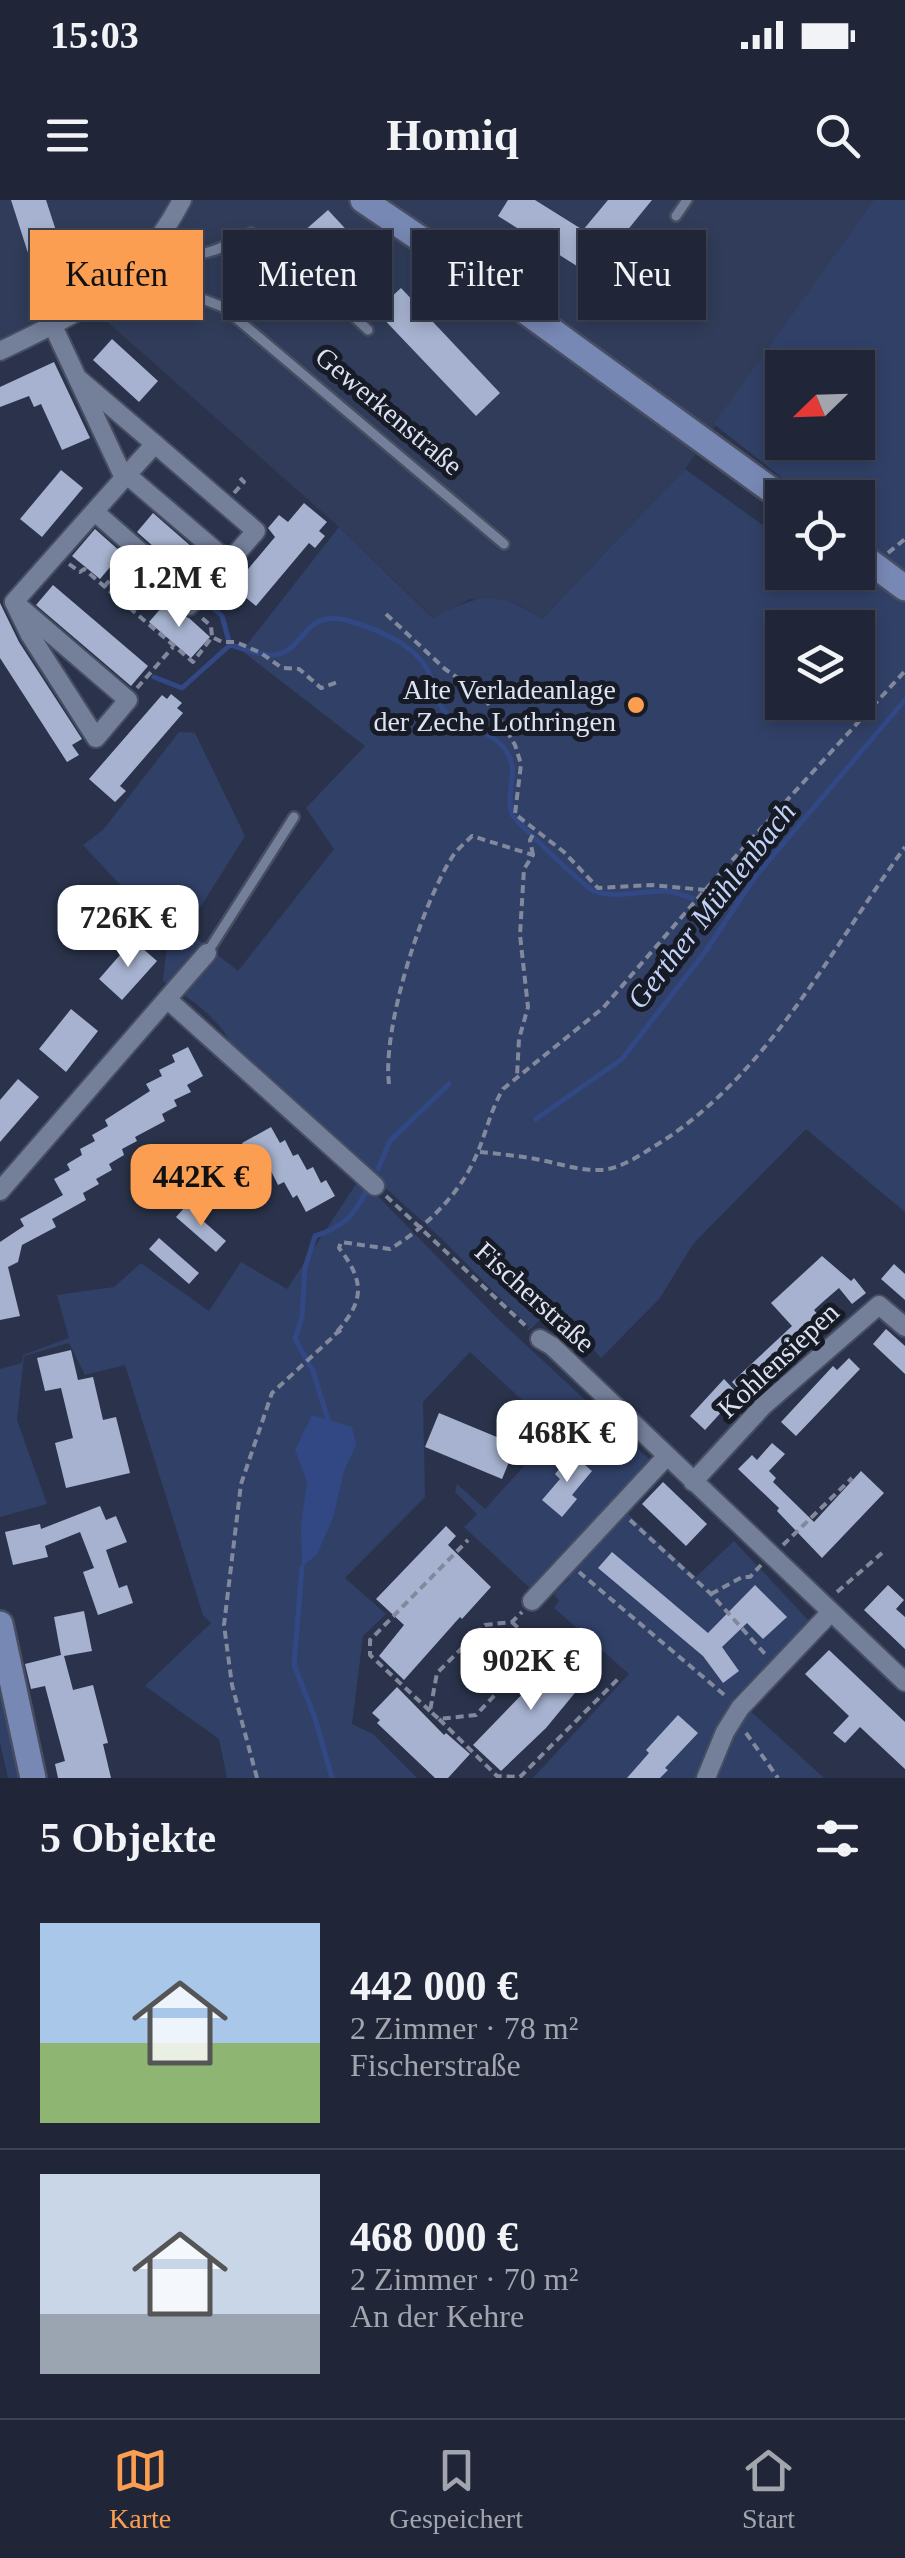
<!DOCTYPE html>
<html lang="de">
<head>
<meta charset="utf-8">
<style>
	body { margin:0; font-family:Georgia,serif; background:#2d3243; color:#f1f3f6; height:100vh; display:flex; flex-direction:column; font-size:38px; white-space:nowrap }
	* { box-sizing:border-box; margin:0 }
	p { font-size:32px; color:#a2a5ae }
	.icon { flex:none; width:55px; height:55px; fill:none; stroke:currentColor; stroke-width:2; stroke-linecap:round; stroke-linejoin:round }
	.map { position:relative; height:1578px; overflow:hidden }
	.panel { display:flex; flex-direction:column; background:#202638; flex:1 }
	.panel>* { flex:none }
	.top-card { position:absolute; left:30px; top:30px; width:845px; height:90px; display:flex; gap:20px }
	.needle { width:65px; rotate:247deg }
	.tools { position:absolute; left:765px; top:150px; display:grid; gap:20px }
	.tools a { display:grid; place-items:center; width:110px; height:110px; border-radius:0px; background:#202638; box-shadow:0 5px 15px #0003,0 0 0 2px #3d4353; font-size:50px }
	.price { position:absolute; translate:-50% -85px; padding:0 22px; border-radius:20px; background:#fff; color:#222; font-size:32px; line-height:65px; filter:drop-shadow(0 2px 5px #0008) }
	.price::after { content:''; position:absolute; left:50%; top:60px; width:30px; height:22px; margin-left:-15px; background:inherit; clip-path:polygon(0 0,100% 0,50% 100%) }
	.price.on { background:#fc9e52; color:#111 }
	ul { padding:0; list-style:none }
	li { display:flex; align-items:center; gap:30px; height:250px; padding:0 40px }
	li+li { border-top:2px solid #3d4353 }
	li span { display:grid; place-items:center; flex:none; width:280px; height:200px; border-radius:0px; color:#555 }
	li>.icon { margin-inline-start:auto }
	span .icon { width:120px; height:120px; fill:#fffc; stroke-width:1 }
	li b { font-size:42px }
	h2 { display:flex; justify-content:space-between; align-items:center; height:120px; padding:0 40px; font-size:42px }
	.chip { padding:0 35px; border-radius:0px; background:#202638; box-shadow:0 5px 15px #0003,0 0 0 2px #3d4353; font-size:35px; line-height:90px }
	.chip.on { background:#fc9e52; color:#111 }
	.status { display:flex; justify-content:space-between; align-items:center; height:70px; padding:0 50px; background:#202638; direction:ltr }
	.status svg { height:28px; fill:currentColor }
	header { display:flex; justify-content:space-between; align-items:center; height:130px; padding:0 40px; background:#202638; font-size:45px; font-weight:600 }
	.tab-bar { display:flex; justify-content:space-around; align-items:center; height:140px; border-top:2px solid #3d4353; background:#202638; font-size:28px; color:#a2a5ae }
	.tab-bar a { display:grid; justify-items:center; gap:5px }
	.tab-bar .on { color:#fc9e52 }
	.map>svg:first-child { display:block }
	.built { fill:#303c59 }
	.green { fill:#314067; fill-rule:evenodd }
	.water { fill:#324885 }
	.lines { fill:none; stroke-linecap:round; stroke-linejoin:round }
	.stream { stroke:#324885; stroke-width:5 }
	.building { fill:#a6b2cf }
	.lane-casing { stroke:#474e62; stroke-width:14 }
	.street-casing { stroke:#474e62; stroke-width:22 }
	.secondary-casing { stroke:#474e62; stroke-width:30 }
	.path { stroke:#82899d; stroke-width:4; stroke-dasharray:8 5; stroke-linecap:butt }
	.lane { stroke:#747f9a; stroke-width:9 }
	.street { stroke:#747f9a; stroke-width:18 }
	.secondary { stroke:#7788b4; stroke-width:25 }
	.poi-dot { fill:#fc9e52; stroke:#171b26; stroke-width:4 }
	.labels { text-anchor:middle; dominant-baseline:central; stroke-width:10; stroke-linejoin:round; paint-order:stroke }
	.street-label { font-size:28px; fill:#dce2f2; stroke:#171b26 }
	.poi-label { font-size:28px; fill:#dce2f2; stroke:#171b26; text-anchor:end }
	.water-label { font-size:30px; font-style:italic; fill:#c3d3f8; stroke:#171b26 }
</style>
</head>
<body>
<div class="status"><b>15:03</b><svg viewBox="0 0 49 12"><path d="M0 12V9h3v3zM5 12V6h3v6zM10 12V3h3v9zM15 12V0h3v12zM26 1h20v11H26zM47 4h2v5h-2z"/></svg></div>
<header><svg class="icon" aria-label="menu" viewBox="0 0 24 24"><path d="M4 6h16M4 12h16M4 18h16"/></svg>Homiq<svg class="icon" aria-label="search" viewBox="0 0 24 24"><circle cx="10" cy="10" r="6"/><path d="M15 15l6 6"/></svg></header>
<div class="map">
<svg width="905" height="1578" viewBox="0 0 905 1578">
	<rect width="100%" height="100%" fill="#2a334b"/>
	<!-- built -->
	<path class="built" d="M0,0H874L685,269L542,419L520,405L470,399L434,418L339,327L104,119L67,112L0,145Z"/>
	<!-- green -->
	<g class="green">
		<path d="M874,0H905V1012L806,929L693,1044L660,1098L601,1158L554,1105L531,1129L442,1039L234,851C223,820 191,799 163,781L168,736L83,645L103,630L179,532L195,533L245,636L186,730L238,771L334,649L306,608L365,546L242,451L339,327L433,418C479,394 497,389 542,419L685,269L782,339V372H858V346L864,345L858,339V298L806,297L714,224ZM782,168H858V242H782ZM782,428H858V502H782Z"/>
		<path d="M360,978L499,1120L652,1262L614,1301L696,1377L734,1341L810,1422L735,1497L824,1578H533L629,1474L554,1408L559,1401L554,1394L570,1378L552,1367L531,1389L464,1327L477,1314L455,1292L457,1284L485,1309L556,1231L470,1152L423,1202L425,1297L345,1378L386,1414L363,1436L352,1524L373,1534L417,1578H227L219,1539L145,1486L211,1423L203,1415L125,1165L85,1175L69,1143L24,1156L17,1220L47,1304L0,1317V1169L22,1163L23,1155L69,1138L57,1095L114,1087L141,1063L209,1111L241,1062L287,1089Z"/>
		<path d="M0,1472L23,1578H8L0,1542Z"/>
	</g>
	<!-- water -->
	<path class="water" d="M312,1215L352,1227L356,1245L344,1271L333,1318L317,1354L302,1367L301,1326L307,1281L295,1250Z"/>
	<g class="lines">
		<!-- stream -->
		<g class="stream">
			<path d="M213,408L222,416L230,445"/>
			<path d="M154,477L182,488L230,445C243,448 260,456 274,455C303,453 303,410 345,420C373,427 415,444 428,471C434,484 435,501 446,513C463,532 492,526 508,554C519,572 505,594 512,614C514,620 587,689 594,691C616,699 640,691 663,691C672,691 682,695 692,698"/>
			<path d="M702,701L739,700"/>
			<path d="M536,919L622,859L705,752L755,677L905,500"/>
			<path d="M378,969L390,941L449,884"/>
			<path d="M328,1220L313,1171L295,1139L302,1117L305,1068L315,1036C343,1027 353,1017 367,990"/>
			<path d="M302,1367L294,1465L315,1518L332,1578"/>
		</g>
	</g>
	<!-- building -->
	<g class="building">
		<path d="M11,0H46L60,43L28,53Z"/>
		<path d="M508,0H535L583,30L608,0H652L591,75L498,16Z"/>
		<path d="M328,10L355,39L330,62L303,32Z"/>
		<path d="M401,88L500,193L476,216L376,111Z"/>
		<path d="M112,139L158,181L139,202L93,160Z"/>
		<path d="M54,162L90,238L62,250L41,204L34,207L29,196L0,207V187Z"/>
		<path d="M61,270L83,288L42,337L20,319Z"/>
		<path d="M304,303L327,322L319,331L325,336L315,348L309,343L256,406L233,387L275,337L268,328L279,315L288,322Z"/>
		<path d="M153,313L216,368L199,387L137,332Z"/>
		<path d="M95,329L122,353L100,379L72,356Z"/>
		<path d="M53,385L148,466L131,486L36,405Z"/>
		<path d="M168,400L181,415L189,418L210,437L191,458L149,422Z"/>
		<path d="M0,403L19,442L82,539L72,545L79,555L67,562L0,458Z"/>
		<path d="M171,494L182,503L177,508L183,513L120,586L126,591L115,602L89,579L162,495L167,499Z"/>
		<path d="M133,740L157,761L122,800L99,779Z"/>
		<path d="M71,809L98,831L66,872L39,849Z"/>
		<path d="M188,847L203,876L187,885L191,892L174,900L177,906L162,914L165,921L135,937L137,941L122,949L124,955L109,964L112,970L96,979L99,984L83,993L86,1000L52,1019L56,1027L22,1045L18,1062L8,1067L20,1116L0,1120V1042L24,1026L20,1019L63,995L54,979L70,970L67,964L82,955L80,949L95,941L92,935L108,926L105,920L150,891L146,884L162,876L159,870L175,862L172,855Z"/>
		<path d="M18,879L39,897L0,942V900Z"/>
		<path d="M271,927L280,943L285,940L293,956L298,954L307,970L313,967L321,983L326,980L335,996L306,1012L297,995L293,998L284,982L278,985L270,969L265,972L256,956L251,958L242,943Z"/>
		<path d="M186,1006L226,1041L216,1052L176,1017Z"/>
		<path d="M159,1038L199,1073L189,1084L149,1049Z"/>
		<path d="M822,1056L851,1081L854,1078L866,1093L852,1104L839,1088L825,1100L814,1110L827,1126L816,1136L813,1134L746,1197L732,1182L792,1126L771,1103Z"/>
		<path d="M894,1064L905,1074V1100L881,1079Z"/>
		<path d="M886,1129L905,1146V1174L873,1144Z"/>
		<path d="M71,1150L78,1180L93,1177L103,1220L116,1217L130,1273L66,1288L55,1243L73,1238L61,1188L45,1191L37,1158Z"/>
		<path d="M849,1158L860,1169L796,1236L781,1222L833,1166L837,1170Z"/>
		<path d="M724,1179L738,1194L705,1230L690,1216Z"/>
		<path d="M439,1213L516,1245L502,1279L425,1247Z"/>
		<path d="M772,1243L785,1254L769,1271L776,1278L773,1282L814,1322L861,1271L884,1293L822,1358L777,1311L779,1308L738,1269L752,1255L757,1260Z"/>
		<path d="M572,1254L592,1271L572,1295L577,1299L562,1317L542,1300L560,1279L555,1274Z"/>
		<path d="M663,1282L707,1324L686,1346L642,1304Z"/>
		<path d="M100,1306L106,1320L116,1316L127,1342L106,1350L119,1388L127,1385L133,1403L98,1415L83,1372L94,1368L80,1332L45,1346L48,1357L13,1365L5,1332L40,1324L41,1329Z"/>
		<path d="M446,1326L456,1336L448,1345L491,1387L462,1419L460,1417L404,1480L379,1456L404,1425L376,1399Z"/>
		<path d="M612,1352L708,1433L755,1385L787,1417L763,1439L747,1423L722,1447L739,1471L723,1483L703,1456L598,1368Z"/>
		<path d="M888,1385L904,1400L896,1409L905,1417V1449L864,1410Z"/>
		<path d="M84,1411L92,1451L64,1456L73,1490L93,1485L108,1543L103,1544L111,1578H58L55,1564L65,1561L45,1486L31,1489L25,1464L61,1455L54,1417Z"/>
		<path d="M829,1450L905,1522V1569L860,1527L845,1543L833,1533L849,1516L805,1474Z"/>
		<path d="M562,1453L588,1477L546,1528L501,1571L473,1545Z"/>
		<path d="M397,1487L444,1535L446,1533L470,1554L448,1578H435L377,1523L380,1520L372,1513Z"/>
		<path d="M678,1515L698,1533L665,1568L668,1570L660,1578H627L649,1553L646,1550Z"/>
	</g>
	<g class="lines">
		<!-- lane casing -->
		<g class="lane-casing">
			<g id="lane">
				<path d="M676,16L687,0"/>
				<path d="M158,39C199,65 211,52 251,33L289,55L368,130"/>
				<path d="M131,71L223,107L504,344"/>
				<path d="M207,753L294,617"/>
			</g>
		</g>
		<!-- street casing -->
		<g class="street-casing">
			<g id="street">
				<path d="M0,151C83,111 137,86 182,0"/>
				<path d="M80,180L155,244L124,278"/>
				<path d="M127,275L229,362L256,331L155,244"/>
				<path d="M95,312L195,400L189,406"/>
				<path d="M14,402L128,500L96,538L30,435L14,402L124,278L53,126"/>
				<path d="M167,799L375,986"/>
				<path d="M0,991L207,753"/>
				<path d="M540,1139L552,1146L905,1482"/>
				<path d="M693,1282L763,1206L879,1105L905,1127"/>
				<path d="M532,1401L666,1257"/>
				<path d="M706,1578L725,1532L740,1508L831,1412"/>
			</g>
		</g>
		<!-- secondary casing -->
		<g class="secondary-casing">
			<g id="secondary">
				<path d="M363,0L503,95L782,298"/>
				<path d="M858,353L905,388"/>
				<path d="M0,1424L33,1578"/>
			</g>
		</g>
		<!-- path -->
		<g class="path">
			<path d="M234,293L244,282L240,278"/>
			<path d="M888,353L905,339"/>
			<path d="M69,364L80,372L84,369L193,462L212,437L211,426L202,418"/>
			<path d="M104,387L127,360"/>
			<path d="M204,389L218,373"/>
			<path d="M386,414L445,469L479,493L497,514L515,545L521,564L515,614L564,652L598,688L652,685L705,690"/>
			<path d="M214,438L222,442H236L261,453L282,468L299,469L321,488L338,482"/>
			<path d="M137,488L173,447"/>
			<path d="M533,655L530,640L535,631"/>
			<path d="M389,884C382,829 421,707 451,659C456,650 465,643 472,636L533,655L524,669L520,735L528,807L519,839L517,876"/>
			<path d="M480,952C500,954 521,956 541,960C561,964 580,971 601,970C618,969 636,958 650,949C767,879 827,754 905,647"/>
			<path d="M386,996L529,1129"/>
			<path d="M341,1130L334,1135C363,1103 367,1084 339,1048L341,1042L390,1049C425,1028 460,994 476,956C486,934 490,911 503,889L603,808L705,690L905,471"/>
			<path d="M630,1320L711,1394L765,1454"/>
			<path d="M783,1345L852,1278"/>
			<path d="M579,1372L728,1498"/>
			<path d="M837,1392L882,1353"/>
			<path d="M711,1394L742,1377H750L761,1365"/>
			<path d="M512,1422L523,1433L526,1462L476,1515L439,1519L430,1511L437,1473L485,1425L512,1422L522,1412"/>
			<path d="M430,1511L370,1455V1440L468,1340"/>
			<path d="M439,1519L497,1576L520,1577L618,1479"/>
			<path d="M746,1533L778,1578"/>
			<path d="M257,1578L232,1485L224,1425L241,1284L272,1193L334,1136"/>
		</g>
		<!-- lane -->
		<use href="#lane" class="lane"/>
		<!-- street -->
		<use href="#street" class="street"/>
		<!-- secondary -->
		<use href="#secondary" class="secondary"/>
	</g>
	<!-- markers -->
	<circle class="poi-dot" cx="636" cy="505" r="10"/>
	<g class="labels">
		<!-- street labels -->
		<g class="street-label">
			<text transform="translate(389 211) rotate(40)">Gewerkenstraße</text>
			<text transform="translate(535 1097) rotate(42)">Fischerstraße</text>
			<text transform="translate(778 1160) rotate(-43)">Kohlensiepen</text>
		</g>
		<!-- poi labels -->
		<g class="poi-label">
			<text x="616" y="489">Alte Verladeanlage<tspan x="616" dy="32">der Zeche Lothringen</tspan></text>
		</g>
		<!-- water labels -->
		<g class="water-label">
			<text transform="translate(711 705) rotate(-52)">Gerther Mühlenbach</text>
		</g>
	</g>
</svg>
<div class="tools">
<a><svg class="needle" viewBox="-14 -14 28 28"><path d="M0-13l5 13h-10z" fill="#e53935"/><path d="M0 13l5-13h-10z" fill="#a2a5ae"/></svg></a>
<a><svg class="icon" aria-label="locate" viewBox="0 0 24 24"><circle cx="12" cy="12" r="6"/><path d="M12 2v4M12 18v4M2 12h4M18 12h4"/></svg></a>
<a><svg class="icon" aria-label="layers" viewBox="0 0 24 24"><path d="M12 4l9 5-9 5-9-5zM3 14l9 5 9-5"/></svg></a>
</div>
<b class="price" style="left:179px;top:430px">1.2M €</b>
<b class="price" style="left:128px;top:770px">726K €</b>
<b class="price on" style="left:201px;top:1029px">442K €</b>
<b class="price" style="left:567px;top:1285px">468K €</b>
<b class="price" style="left:531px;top:1513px">902K €</b>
<div class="top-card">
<a class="chip on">Kaufen</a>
<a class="chip">Mieten</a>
<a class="chip">Filter</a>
<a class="chip">Neu</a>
</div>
</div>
<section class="panel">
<h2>5 Objekte<svg class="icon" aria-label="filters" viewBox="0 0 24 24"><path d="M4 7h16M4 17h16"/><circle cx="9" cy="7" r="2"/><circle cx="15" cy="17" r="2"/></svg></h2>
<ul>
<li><span style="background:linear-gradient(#a9c7e8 60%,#8fb573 0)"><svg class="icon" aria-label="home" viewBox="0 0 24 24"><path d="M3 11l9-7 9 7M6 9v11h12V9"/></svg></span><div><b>442 000 €</b><p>2 Zimmer · 78 m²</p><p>Fischerstraße</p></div></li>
<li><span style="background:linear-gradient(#c9d6e8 70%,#9aa5b1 0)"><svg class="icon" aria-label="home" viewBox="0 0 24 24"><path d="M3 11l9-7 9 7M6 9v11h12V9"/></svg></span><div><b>468 000 €</b><p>2 Zimmer · 70 m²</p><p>An der Kehre</p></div></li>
</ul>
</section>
<nav class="tab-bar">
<a class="on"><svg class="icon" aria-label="map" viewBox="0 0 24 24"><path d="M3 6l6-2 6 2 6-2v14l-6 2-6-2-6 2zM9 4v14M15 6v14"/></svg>Karte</a>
<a><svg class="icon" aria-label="saved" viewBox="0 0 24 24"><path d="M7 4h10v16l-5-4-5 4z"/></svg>Gespeichert</a>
<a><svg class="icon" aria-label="home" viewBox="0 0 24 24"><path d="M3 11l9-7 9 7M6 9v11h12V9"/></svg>Start</a>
</nav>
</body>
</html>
